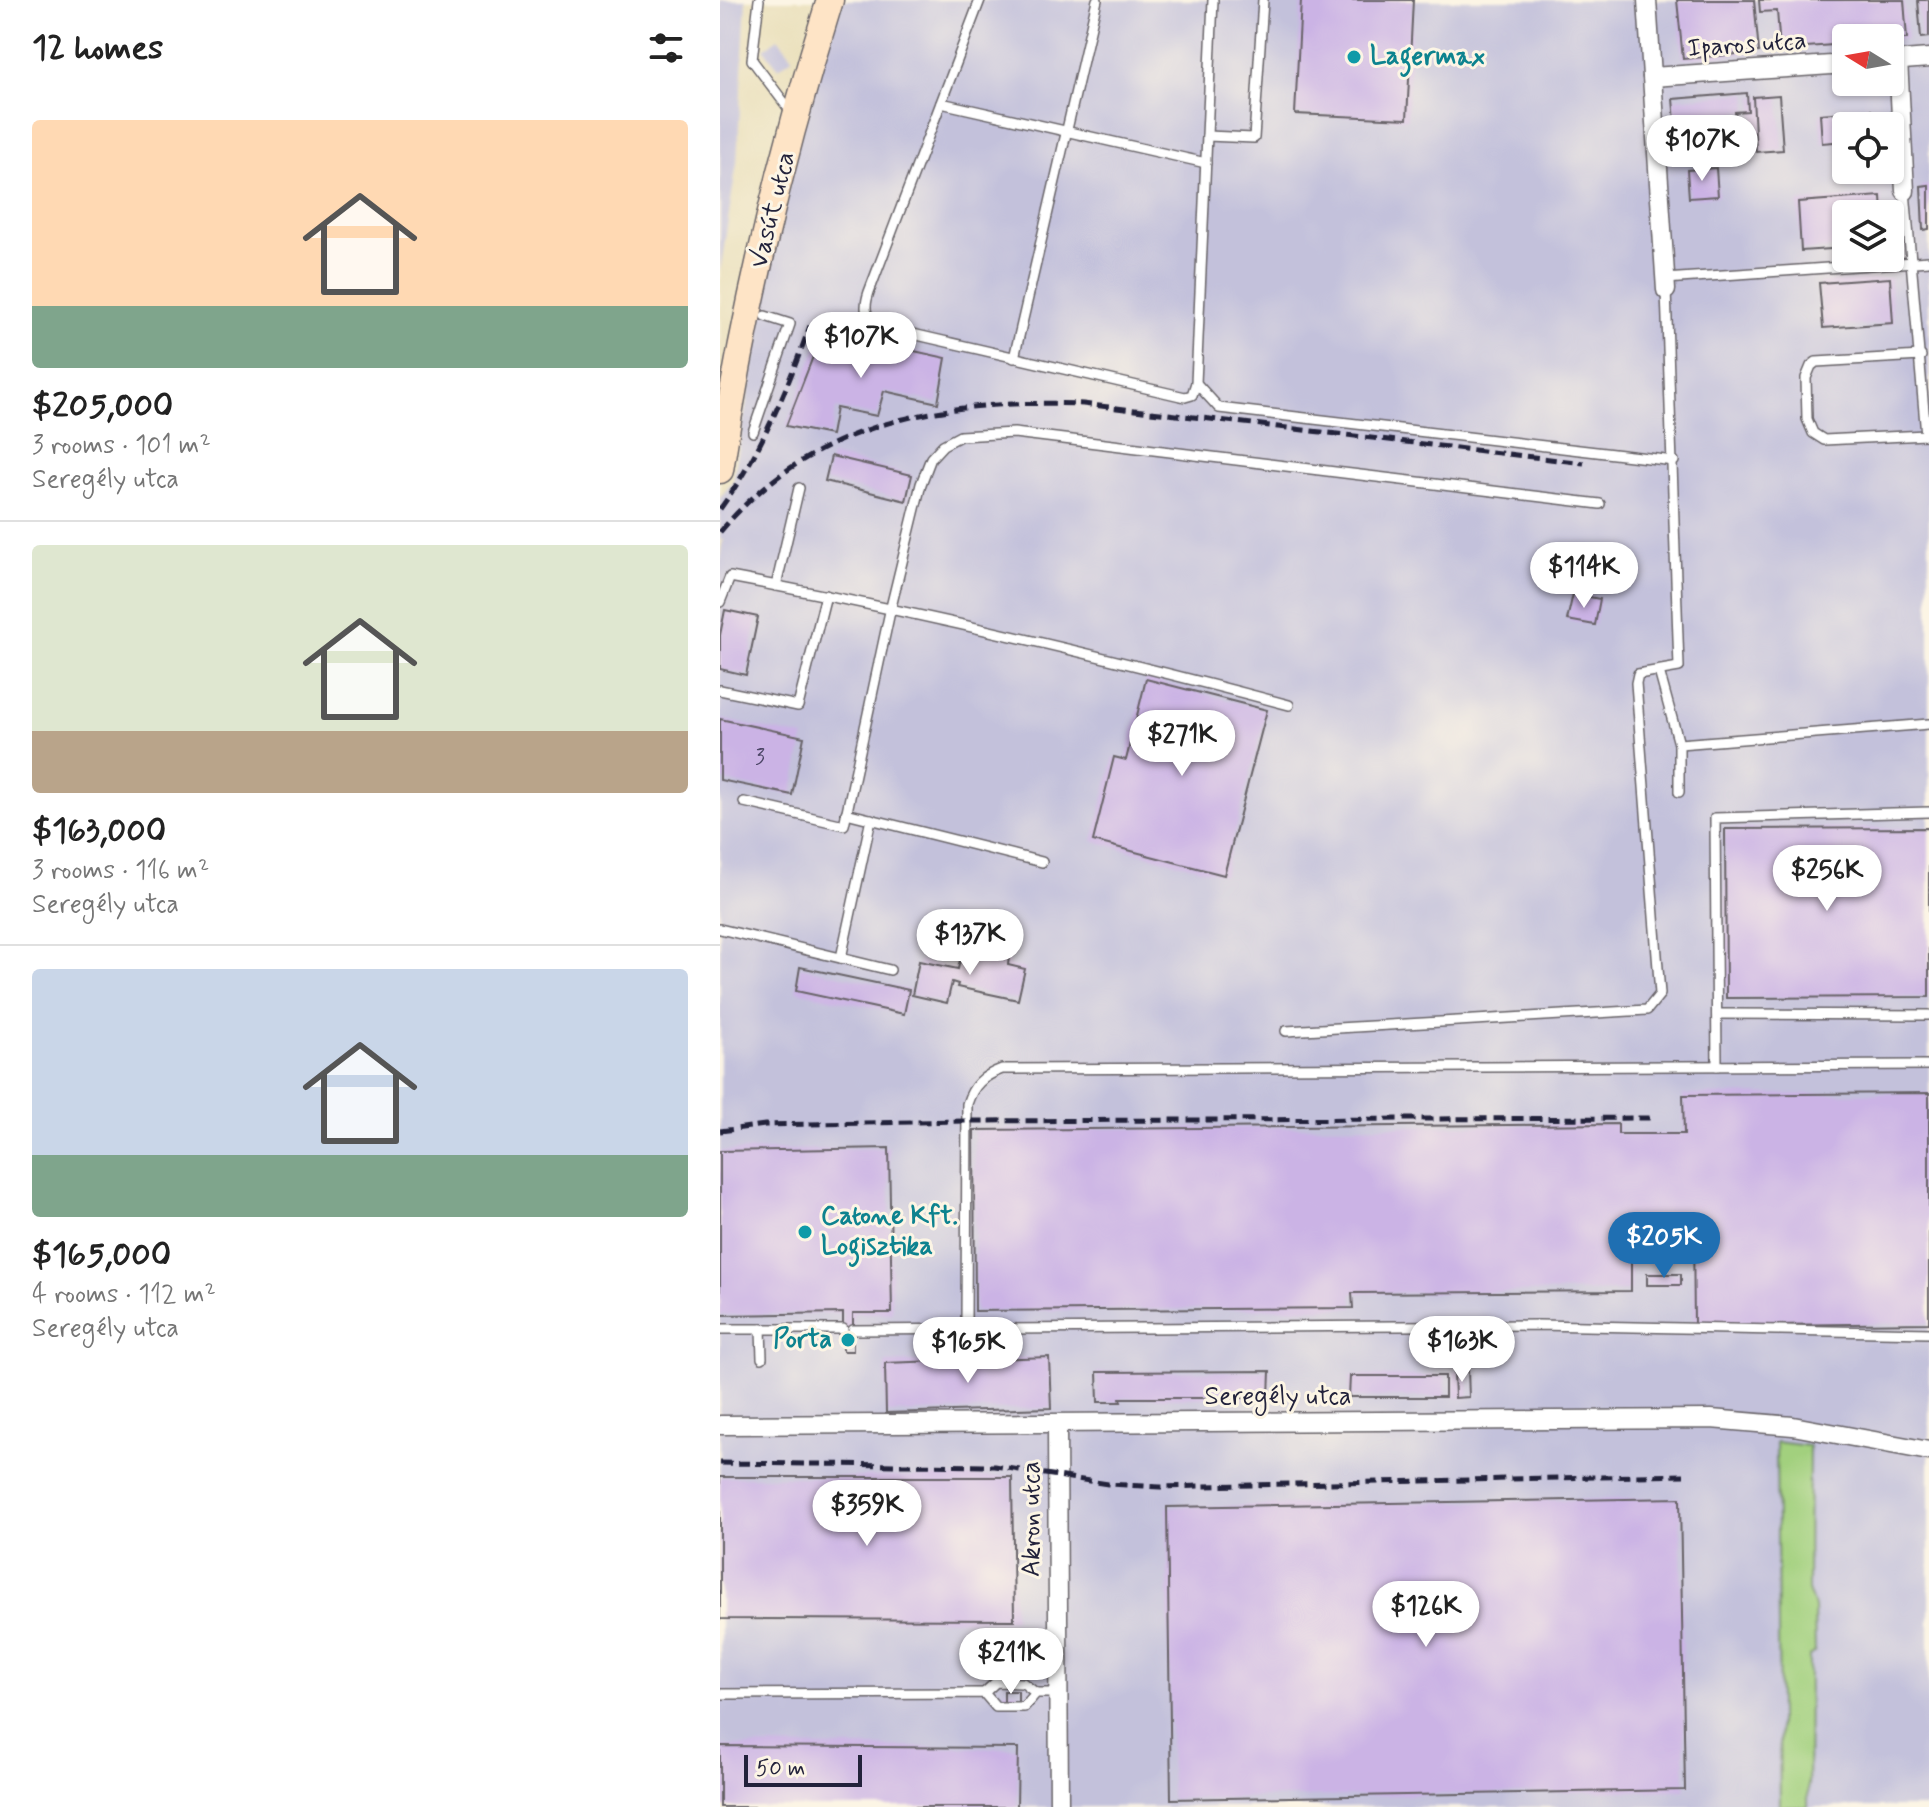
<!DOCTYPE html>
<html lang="en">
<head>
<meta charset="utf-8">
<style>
	body { margin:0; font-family:Mynerve,sans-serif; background:#f2f2f2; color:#222; height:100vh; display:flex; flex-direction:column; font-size:30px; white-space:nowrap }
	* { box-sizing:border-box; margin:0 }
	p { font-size:26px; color:#767676 }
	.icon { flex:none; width:44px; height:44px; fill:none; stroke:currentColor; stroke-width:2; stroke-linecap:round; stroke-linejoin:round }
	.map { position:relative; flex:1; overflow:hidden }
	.drawer { display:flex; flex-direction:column; background:#fff; width:720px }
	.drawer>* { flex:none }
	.needle { width:52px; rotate:281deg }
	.tools { position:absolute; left:1112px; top:24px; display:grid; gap:16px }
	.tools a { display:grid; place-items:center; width:72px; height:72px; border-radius:8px; background:#fff; box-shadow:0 2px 6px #0004; font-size:40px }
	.scale { position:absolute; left:24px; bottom:20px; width:118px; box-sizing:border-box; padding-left:8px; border:4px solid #22223b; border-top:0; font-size:22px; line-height:28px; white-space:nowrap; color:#22223b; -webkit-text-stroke:6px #fcf5e5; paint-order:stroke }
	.price { position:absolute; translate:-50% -68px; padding:0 18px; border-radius:28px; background:#fff; color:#222; font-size:26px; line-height:52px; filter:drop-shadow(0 2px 4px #0008) }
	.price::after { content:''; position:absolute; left:50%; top:48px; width:24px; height:18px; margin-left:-12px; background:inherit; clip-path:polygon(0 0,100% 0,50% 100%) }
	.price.on { background:#1f6fb2; color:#fff }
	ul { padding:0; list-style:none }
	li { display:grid; align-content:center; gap:16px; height:424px; padding:0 32px }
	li+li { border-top:2px solid #e0e0e0 }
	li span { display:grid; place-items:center; height:248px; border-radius:8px; color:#555 }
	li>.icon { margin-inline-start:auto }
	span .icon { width:144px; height:144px; fill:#fffc; stroke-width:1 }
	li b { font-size:34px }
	h2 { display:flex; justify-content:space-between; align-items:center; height:96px; padding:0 32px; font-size:34px }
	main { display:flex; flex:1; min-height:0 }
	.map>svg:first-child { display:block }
	.industrial { fill:#c3c1db; fill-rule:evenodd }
	.green { fill:#a2d07e; stroke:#62795c; stroke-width:2 }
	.building { fill:#cbb3e5 }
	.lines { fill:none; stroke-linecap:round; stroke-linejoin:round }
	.lane-casing { stroke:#686468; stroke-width:12 }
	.street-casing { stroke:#686468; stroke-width:21 }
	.secondary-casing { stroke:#686468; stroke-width:29 }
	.lane { stroke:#fff; stroke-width:9 }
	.street { stroke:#fff; stroke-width:18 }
	.secondary { stroke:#fee4c6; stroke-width:26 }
	.rail { stroke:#22223b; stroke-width:5; stroke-dasharray:12 6; stroke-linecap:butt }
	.culture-dot { fill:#0f9aa8; stroke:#fcf5e5; stroke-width:3 }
	.labels { text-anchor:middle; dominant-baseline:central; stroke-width:6; stroke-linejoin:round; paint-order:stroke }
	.number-label { font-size:22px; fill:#4c4666 }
	.street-label { font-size:26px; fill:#22223b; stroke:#fcf5e5 }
	.culture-label { font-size:26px; font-weight:bold; fill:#0d838f; stroke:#fcf5e5; text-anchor:start }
</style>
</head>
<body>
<main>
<section class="drawer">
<h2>12 homes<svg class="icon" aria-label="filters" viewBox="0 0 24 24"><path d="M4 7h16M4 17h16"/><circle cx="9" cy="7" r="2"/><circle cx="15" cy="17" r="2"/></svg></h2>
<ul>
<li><span style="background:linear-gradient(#ffd9b3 75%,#7fa58c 0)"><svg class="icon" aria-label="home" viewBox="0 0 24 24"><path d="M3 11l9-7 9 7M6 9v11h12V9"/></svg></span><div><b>$205,000</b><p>3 rooms · 101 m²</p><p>Seregély utca</p></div></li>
<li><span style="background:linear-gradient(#dfe7d0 75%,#b9a48a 0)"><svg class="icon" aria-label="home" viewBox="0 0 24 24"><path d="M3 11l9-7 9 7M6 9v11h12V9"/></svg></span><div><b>$163,000</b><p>3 rooms · 116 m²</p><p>Seregély utca</p></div></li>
<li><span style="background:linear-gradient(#c9d6e8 75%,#7fa58c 0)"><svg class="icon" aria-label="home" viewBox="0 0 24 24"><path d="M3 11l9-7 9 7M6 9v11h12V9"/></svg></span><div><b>$165,000</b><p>4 rooms · 112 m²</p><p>Seregély utca</p></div></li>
</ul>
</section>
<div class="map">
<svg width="1209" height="1807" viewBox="0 0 1209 1807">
	<rect width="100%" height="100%" fill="#fcf5e5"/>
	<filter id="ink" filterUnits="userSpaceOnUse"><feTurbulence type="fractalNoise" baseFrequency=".0125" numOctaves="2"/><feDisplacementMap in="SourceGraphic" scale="16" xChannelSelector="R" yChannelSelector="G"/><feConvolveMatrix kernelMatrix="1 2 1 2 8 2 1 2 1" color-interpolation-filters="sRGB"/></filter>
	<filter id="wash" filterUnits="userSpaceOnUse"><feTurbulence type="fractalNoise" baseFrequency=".006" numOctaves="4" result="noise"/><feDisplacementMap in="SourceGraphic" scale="32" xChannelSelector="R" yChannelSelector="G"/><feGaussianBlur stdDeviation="1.8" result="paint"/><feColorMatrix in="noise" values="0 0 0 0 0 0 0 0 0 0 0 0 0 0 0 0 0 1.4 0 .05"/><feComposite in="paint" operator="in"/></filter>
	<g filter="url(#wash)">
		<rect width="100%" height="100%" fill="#eae0bc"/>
		<!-- industrial -->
		<g class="industrial">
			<path d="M0,0H26L17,162L0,272Z"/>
			<path d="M121,0H1209V1807H0V558L3,539L0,541V498L13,481L46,291L82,122ZM1126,38H1170V82H1126ZM1126,126H1170V170H1126ZM1126,214H1170V258H1126Z"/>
			<path d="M58,38L73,57L59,68L44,49Z"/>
		</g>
		<!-- green -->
		<path class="green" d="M1056,1442L1089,1446L1088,1590L1094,1607L1095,1652L1089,1656L1088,1807H1060Z"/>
		<g id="blocks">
			<!-- building -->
			<g class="building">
				<path d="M581,0H693L687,119L575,114Z"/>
				<path d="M957,0H1034L1039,52L963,59Z"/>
				<path d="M1039,0H1184L1187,39L1126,38V44L1060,49L1057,11L1040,12Z"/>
				<path d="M1198,0H1209V37L1201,38Z"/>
				<path d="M1027,93L1028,111L1015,112L1017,139L957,144L953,99Z"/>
				<path d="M1059,95L1063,150L1036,152L1033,97Z"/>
				<path d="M1151,110L1152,126H1126V141L1102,143L1100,114Z"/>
				<path d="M996,168L998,196L969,198L967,170Z"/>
				<path d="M1209,185V229L1203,230L1201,186Z"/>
				<path d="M1161,196L1162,214H1126V248L1081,251L1078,202Z"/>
				<path d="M1170,278L1173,323L1103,328L1099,283Z"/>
				<path d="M103,331L226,358L218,403L164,391L157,416L116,408L111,435L66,426Z"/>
				<path d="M111,456L192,475L186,501L105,481Z"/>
				<path d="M853,594L880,599L875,625L847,620Z"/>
				<path d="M5,610L38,617L26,675L0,669V635Z"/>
				<path d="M426,679L547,710L504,875L373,841L394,757L406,760Z"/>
				<path d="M0,719L84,737L72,795L0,780Z"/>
				<path d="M1209,828V997L1006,998L1005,829Z"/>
				<path d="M243,947L289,957L288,965L305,969L298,1000L237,987L238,984L232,982L227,1003L192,995L199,961L238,969Z"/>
				<path d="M80,967L189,990L184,1014L76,991Z"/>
				<path d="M1209,1093V1323L974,1326L973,1226L911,1227V1291L632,1293L633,1308L255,1311L254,1130L898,1124V1134H964L963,1095Z"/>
				<path d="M169,1148L172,1313H133V1351H123V1313L0,1315V1151Z"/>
				<rect x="927" y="1274" width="34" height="11"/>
				<path d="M329,1357L331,1408L166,1413L165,1363Z"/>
				<path d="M748,1370L749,1397L735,1398L734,1371Z"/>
				<path d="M550,1371L549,1398H400L401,1402H378L377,1372Z"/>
				<path d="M630,1376H725V1397H629Z"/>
				<path d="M0,1477H292L294,1620L0,1619Z"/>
				<path d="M960,1498L965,1790L451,1799L447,1507Z"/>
				<rect x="284" y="1691" width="14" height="11"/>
				<path d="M0,1746L298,1748L297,1807H0Z"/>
			</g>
		</g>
	</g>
	<g filter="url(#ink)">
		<use href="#blocks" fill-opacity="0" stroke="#686468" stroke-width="2"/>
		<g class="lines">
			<!-- lane casing -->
			<g class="lane-casing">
				<g id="lane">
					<path d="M39,0L32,60L72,113"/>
					<path d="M260,0L149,292C144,307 144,316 158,326L465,397L472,395L476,383L493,0"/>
					<path d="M221,103L486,163"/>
					<path d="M487,136L534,138L543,0"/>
					<path d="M1185,191L1206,435H1209"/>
					<path d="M945,279L1209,261"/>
					<path d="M1201,356L1096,362L1091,366L1086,378L1087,419L1093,433L1104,440L1206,435"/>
					<path d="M294,358L377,0"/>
					<path d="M476,383L499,408L954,461"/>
					<path d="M33,432L70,324L45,316"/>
					<path d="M56,586L79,488"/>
					<path d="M0,602L10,577C199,612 384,656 569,705"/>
					<path d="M939,671L959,744V792"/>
					<path d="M0,690L78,706L106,595"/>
					<path d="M959,744L1209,724"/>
					<path d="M24,802L124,825L171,607L201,484L211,458L223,445L240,436L294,433L880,504"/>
					<path d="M126,813L322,862"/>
					<path d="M0,929L170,970"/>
					<path d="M121,958L151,819"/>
					<path d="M997,1014L1209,1015"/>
					<path d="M566,1031L927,1010L940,994L916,683L918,674L959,667L946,290"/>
					<path d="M997,1066L995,818L1209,812"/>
					<path d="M246,1328L247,1104C253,1085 263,1076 282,1069L1209,1065"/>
					<path d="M0,1329H123"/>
					<path d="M41,1329L42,1358"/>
					<path d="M133,1330L818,1325L1209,1333"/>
					<path d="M264,1693L276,1682L303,1683L316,1693"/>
					<path d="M0,1694L264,1693L276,1707H304L316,1693H339"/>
				</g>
			</g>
			<!-- street casing -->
			<g class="street-casing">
				<g id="street">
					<path d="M927,0L946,290"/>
					<path d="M1178,60L1185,191"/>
					<path d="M1170,61L1209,58"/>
					<path d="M932,77L1126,64"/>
					<path d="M337,1424L339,1807"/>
					<path d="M0,1425L991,1419L1073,1426L1209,1451"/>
				</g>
			</g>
			<!-- secondary casing -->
			<g class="secondary-casing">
				<path id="secondary" d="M0,470C24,311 62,153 110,0"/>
			</g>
			<!-- lane -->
			<use href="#lane" class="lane"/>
			<!-- street -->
			<use href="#street" class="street"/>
			<!-- secondary -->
			<use href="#secondary" class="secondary"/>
			<!-- rail -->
			<g class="rail">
				<path d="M0,509C42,451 65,393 90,326"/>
				<path d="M0,532C93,420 225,399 363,404L864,463"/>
				<path d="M0,1131L45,1125L246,1121L930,1118"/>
				<path d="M0,1463L275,1466L388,1484L440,1487L964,1475"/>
			</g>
		</g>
	</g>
	<!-- markers -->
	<g class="culture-dot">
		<circle cx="634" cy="57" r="8"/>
		<circle cx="85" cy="1232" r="8"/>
		<circle cx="128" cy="1340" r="8"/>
	</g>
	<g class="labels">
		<!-- number labels -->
		<g class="number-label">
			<text x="40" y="758">3</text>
		</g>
		<!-- street labels -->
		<g class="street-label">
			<text transform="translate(1027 45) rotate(-4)">Iparos utca</text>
			<text transform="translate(53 210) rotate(-76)">Vasút utca</text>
			<text x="558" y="1397">Seregély utca</text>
			<text transform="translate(312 1519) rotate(-90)">Akron utca</text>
		</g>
		<!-- culture labels -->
		<g class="culture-label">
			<text x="650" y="57">Lagermax</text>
			<text x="101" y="1217">Catone Kft.<tspan x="101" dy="30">Logisztika</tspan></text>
			<text x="112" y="1340" text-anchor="end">Porta</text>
		</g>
	</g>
</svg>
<div class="tools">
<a><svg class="needle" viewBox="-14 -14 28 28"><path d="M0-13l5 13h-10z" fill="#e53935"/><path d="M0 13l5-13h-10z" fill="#767676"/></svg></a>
<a><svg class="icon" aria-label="locate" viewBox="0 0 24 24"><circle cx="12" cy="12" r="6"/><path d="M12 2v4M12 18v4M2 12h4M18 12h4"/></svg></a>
<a><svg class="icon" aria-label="layers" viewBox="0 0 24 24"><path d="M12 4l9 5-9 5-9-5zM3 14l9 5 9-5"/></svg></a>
</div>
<div class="scale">50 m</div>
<b class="price" style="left:982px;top:183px">$107K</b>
<b class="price" style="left:141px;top:380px">$107K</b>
<b class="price" style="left:864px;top:610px">$114K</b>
<b class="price" style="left:462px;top:778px">$271K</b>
<b class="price" style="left:1107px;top:913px">$256K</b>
<b class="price" style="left:250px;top:977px">$137K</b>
<b class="price on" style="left:944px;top:1280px">$205K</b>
<b class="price" style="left:742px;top:1384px">$163K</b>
<b class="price" style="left:248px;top:1385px">$165K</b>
<b class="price" style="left:147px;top:1548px">$359K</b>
<b class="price" style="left:706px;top:1649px">$126K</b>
<b class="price" style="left:291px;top:1696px">$211K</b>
</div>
</main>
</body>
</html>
